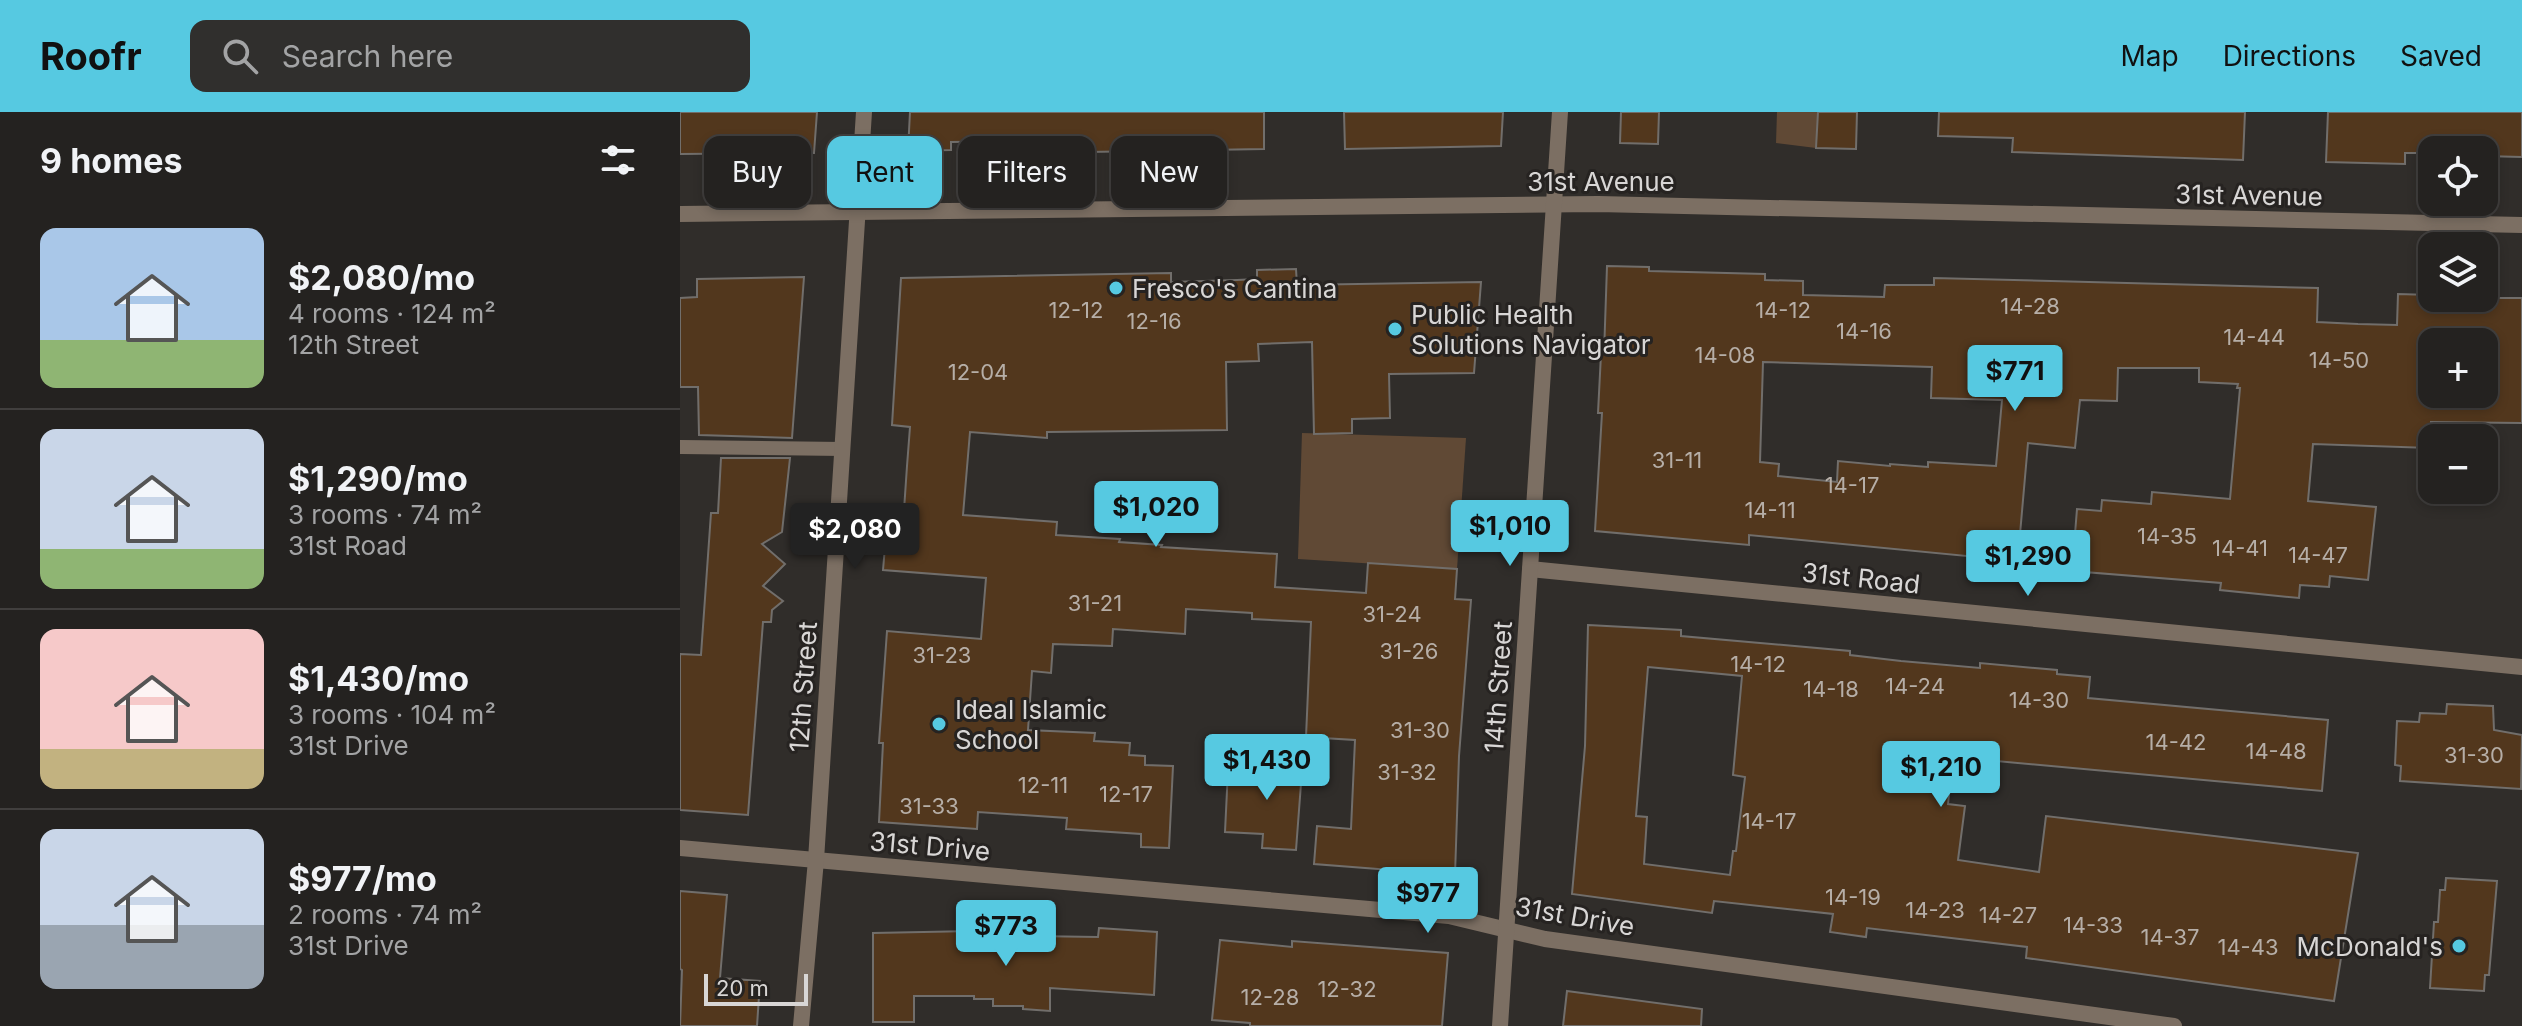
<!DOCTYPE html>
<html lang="en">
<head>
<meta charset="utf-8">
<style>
	body { margin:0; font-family:Inter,sans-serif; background:#302f2d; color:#f1f3f6; height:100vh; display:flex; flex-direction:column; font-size:30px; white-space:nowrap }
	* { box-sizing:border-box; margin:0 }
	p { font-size:26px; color:#a3a4a5 }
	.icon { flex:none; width:44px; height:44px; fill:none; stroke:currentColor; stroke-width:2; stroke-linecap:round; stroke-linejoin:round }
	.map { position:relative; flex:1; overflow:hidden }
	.sheet { display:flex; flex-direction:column; background:#242220; width:680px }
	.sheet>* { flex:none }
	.banner { position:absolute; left:24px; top:24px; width:760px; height:72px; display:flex; gap:16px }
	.controls { position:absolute; left:1738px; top:24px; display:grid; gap:16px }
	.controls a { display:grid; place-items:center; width:80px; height:80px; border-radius:16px; background:#242220; box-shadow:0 4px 12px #0003,0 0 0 2px #413f3e; font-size:40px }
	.scale { position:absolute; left:24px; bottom:20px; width:104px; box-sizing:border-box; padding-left:8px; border:4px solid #d8d6d5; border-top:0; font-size:22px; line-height:28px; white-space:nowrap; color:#d8d6d5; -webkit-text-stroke:6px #262321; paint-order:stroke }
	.price { position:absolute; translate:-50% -68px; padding:0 18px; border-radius:8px; background:#56c9e1; color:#111; font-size:26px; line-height:52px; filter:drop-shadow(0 2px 4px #0008) }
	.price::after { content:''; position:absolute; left:50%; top:48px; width:24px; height:18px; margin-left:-12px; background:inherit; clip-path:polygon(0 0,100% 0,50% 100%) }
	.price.selected { background:#222; color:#fff }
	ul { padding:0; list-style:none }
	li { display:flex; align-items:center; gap:24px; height:200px; padding:0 40px }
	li+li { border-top:2px solid #413f3e }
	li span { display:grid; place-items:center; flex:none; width:224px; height:160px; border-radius:16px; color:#555 }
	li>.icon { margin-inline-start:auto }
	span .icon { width:96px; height:96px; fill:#fffc; stroke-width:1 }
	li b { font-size:34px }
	h2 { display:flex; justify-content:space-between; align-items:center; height:96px; padding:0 40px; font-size:34px }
	.chip { padding:0 28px; border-radius:16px; background:#242220; box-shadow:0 4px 12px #0003,0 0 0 2px #413f3e; font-size:28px; line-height:72px }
	.chip.selected { background:#56c9e1; color:#111 }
	header { display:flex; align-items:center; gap:48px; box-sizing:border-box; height:112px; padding:0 40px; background:#56c9e1; color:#111 }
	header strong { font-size:38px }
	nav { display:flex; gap:44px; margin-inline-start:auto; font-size:28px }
	.search { width:560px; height:72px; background:#302f2d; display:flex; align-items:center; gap:20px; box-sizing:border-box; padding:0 28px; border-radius:16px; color:#a3a4a5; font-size:30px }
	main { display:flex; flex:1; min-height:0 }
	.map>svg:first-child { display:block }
	.green { fill:#604935 }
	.building { fill:#52371d; stroke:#716e6b; stroke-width:2; fill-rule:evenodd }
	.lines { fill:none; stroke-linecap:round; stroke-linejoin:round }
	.service { stroke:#7c6f63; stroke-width:14 }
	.minor { stroke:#7c6f63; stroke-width:16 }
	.poi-dot { fill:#56c9e1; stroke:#262321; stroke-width:3 }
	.labels { text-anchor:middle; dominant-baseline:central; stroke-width:6; stroke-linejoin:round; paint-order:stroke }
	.number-label { font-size:22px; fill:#b6aea7 }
	.street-label { font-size:26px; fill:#d8d6d5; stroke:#262321 }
	.poi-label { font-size:26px; fill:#d8d6d5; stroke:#262321; text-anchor:start }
</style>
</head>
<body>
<header>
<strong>Roofr</strong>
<div class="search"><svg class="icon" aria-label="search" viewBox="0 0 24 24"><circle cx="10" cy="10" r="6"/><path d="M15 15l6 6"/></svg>Search here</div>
<nav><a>Map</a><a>Directions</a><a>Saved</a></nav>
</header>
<main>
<section class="sheet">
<h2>9 homes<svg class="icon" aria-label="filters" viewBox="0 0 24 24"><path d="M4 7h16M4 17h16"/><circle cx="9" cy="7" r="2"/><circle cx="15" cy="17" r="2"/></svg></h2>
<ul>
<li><span style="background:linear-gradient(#a9c7e8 70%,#8fb573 0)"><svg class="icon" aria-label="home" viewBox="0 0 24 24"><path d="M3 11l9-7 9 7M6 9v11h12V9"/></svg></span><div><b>$2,080/mo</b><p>4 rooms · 124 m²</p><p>12th Street</p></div></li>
<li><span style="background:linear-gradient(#c9d6e8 75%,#8fb573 0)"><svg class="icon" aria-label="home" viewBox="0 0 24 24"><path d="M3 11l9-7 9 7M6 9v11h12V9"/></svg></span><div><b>$1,290/mo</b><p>3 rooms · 74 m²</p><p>31st Road</p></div></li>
<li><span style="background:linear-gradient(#f6c9c9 75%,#c2b280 0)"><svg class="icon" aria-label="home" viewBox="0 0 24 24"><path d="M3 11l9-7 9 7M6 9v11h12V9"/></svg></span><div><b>$1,430/mo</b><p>3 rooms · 104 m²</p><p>31st Drive</p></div></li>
<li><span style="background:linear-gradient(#c9d6e8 60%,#9aa5b1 0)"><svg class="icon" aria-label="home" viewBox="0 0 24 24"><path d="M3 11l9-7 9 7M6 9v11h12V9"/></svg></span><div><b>$977/mo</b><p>2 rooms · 74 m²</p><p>31st Drive</p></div></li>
</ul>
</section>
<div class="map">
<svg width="1842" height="914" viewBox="0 0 1842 914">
	<rect width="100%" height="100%" fill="#302d2a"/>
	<!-- green -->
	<g class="green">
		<path d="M1097,0H1138L1136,36L1096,31Z"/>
		<path d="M622,321L786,326L777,457L618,447Z"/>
	</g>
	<!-- building -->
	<g class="building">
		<path d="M0,0H137L134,41L0,42Z"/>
		<path d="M230,0H584V37L349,41V29L271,30V38L228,39Z"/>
		<path d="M664,0H823L821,34L665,37Z"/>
		<path d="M941,0H979L978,32L940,31Z"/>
		<path d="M1138,0H1177L1176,37L1136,36Z"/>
		<path d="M1259,0H1565L1563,48L1332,40L1333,26L1258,24Z"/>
		<path d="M1648,0H1842V45L1804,44V38H1752V41H1725V52L1646,50Z"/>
		<path d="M927,154L969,155V159L1085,162V168L1123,169V183L1204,185L1205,173H1254V166L1638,176L1637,210L1678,212L1717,213L1718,182L1751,183V186H1842V311L1751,310L1750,336L1633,332L1628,389L1696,395L1688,468L1650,464L1649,475L1620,473L1619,486L1540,478L1541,471L1392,459L1397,397L1421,399L1422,388L1471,392L1472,380L1550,387L1560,276H1557L1558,272L1519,270V256H1438L1437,289L1400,288L1395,336L1348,331L1338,445L1307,442V446L1069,423V433L915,419L922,301H918L921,242H924ZM1751,220L1804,222V282H1747ZM1083,250L1252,255L1251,286L1322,288L1316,354L1248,350V355L1210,352V354L1158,349L1157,370L1098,364L1099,352L1080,350Z"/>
		<path d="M616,157L617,173L801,170L794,261L709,262L710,306L672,307V321L634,322L632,230L578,232L579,249L546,250L547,318L367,320V326L290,320L283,403L377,410L376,423L440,427L439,430L482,433L481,435L597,442L595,475L686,481L688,451L777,457L775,487L791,488L779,644L775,763L634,752L637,714L671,717L675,628L626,625L631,510L572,507V501L506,497L505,522L433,517L432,534L373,532L371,561L352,559L348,618L415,621L414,629L450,631L449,643L465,644V653L493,654L489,736L461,735V722L386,717L387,706L298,700L297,717L199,710L203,631H199L207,519L301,527L306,466L203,458L207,412L223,413L227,354L230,315L212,313L221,166L491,161V170L557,168L577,167V158Z"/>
		<path d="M124,165L112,326L19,323L18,275H0V186L17,185V167Z"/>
		<path d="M41,346H110L102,420L82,432L105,452L83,474L103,489L92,498L91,510H83L68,703L0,698V542L21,543L31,401H38Z"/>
		<path d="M908,513L1001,518V524L1170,539V543L1221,549L1300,556V551L1377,558V562L1410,565L1408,586L1648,608L1642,679L1273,645L1268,692L1285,694L1278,748L1359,760L1366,704L1678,741L1654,889L1346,846L1347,835L1187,816L1186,825L1150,820L1153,802L1034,789L1032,801L892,782L905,634ZM968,555L1062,564L1053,663L1065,665L1056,739H1053L1050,763L964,752L967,705L956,704Z"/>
		<path d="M1767,592L1813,594L1814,618L1842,623L1841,677L1720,669L1721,654L1715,653L1717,609L1739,610L1740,601L1766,602Z"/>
		<path d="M589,642L623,645L616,738L582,736L583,722L545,720L548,658L587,660Z"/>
		<path d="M1766,766L1817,769L1809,863H1805L1804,879L1750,876L1754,810H1758L1760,778H1765Z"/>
		<path d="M0,779L47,783L40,866L80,869L77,914H0L2,858L0,857Z"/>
		<path d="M419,816L477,820L474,883L370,876V899L343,897V894H313V887H294V884H234V910H193V821L293,819V823L418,825Z"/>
		<path d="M540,828L612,835V829L768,841L762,914H570V911L532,908Z"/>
		<path d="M887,879L1022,897L1021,914H883Z"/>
	</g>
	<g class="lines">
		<!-- service -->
		<path class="service" d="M1,335L163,337"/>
		<!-- minor -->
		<g class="minor">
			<path d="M0,102L918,92L1842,113"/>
			<path d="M850,457L1842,555"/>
			<path d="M0,736L769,804L865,827L1494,914"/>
			<path d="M121,914L136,748L184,0"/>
			<path d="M820,914L880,0"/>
		</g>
	</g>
	<!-- markers -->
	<g class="poi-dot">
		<circle cx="436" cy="176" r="8"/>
		<circle cx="715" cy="217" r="8"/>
		<circle cx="259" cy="612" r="8"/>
		<circle cx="1779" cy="834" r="8"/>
	</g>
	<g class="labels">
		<!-- number labels -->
		<g class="number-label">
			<text x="1350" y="194">14-28</text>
			<text x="396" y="198">12-12</text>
			<text x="1103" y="198">14-12</text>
			<text x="474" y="209">12-16</text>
			<text x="1184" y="219">14-16</text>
			<text x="1574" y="225">14-44</text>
			<text x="1045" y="243">14-08</text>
			<text x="1659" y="248">14-50</text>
			<text x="298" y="260">12-04</text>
			<text x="997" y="348">31-11</text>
			<text x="1172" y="373">14-17</text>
			<text x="1090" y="398">14-11</text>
			<text x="1487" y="424">14-35</text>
			<text x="1560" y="436">14-41</text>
			<text x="1638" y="443">14-47</text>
			<text x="415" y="491">31-21</text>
			<text x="712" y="502">31-24</text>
			<text x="729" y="539">31-26</text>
			<text x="262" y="543">31-23</text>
			<text x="1078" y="552">14-12</text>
			<text x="1235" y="574">14-24</text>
			<text x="1151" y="577">14-18</text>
			<text x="1359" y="588">14-30</text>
			<text x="740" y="618">31-30</text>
			<text x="1496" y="630">14-42</text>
			<text x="1596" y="639">14-48</text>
			<text x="1794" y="643">31-30</text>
			<text x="727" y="660">31-32</text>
			<text x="363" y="673">12-11</text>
			<text x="446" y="682">12-17</text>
			<text x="249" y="694">31-33</text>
			<text x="1089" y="709">14-17</text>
			<text x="1173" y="785">14-19</text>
			<text x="1255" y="798">14-23</text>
			<text x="1328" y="803">14-27</text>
			<text x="1413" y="813">14-33</text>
			<text x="1490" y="825">14-37</text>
			<text x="1568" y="835">14-43</text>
			<text x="667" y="877">12-32</text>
			<text x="590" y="885">12-28</text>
		</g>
		<!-- street labels -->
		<g class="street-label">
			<text x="921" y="69">31st Avenue</text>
			<text transform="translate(1569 83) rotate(1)">31st Avenue</text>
			<text transform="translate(1181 466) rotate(6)">31st Road</text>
			<text transform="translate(123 575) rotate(-86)">12th Street</text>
			<text transform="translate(818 575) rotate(-86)">14th Street</text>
			<text transform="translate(250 734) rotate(5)">31st Drive</text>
			<text transform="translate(895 804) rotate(10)">31st Drive</text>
		</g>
		<!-- poi labels -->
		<g class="poi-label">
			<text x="452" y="176">Fresco's Cantina</text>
			<text x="731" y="202">Public Health<tspan x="731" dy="30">Solutions Navigator</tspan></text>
			<text x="275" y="597">Ideal Islamic<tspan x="275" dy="30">School</tspan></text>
			<text x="1763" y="834" text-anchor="end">McDonald's</text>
		</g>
	</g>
</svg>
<div class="controls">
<a><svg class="icon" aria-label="locate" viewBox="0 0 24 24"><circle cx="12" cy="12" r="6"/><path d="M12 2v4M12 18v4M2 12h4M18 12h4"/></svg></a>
<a><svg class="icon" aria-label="layers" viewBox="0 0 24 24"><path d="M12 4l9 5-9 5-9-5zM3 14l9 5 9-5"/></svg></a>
<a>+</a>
<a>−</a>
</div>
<div class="scale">20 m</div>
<b class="price" style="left:1335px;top:301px">$771</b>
<b class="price" style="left:476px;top:437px">$1,020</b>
<b class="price" style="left:830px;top:456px">$1,010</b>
<b class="price selected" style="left:175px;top:459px">$2,080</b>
<b class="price" style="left:1348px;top:486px">$1,290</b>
<b class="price" style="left:587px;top:690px">$1,430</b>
<b class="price" style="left:1261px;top:697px">$1,210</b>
<b class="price" style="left:748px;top:823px">$977</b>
<b class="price" style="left:326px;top:856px">$773</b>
<div class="banner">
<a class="chip">Buy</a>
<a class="chip selected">Rent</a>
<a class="chip">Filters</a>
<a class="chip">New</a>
</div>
</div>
</main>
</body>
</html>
